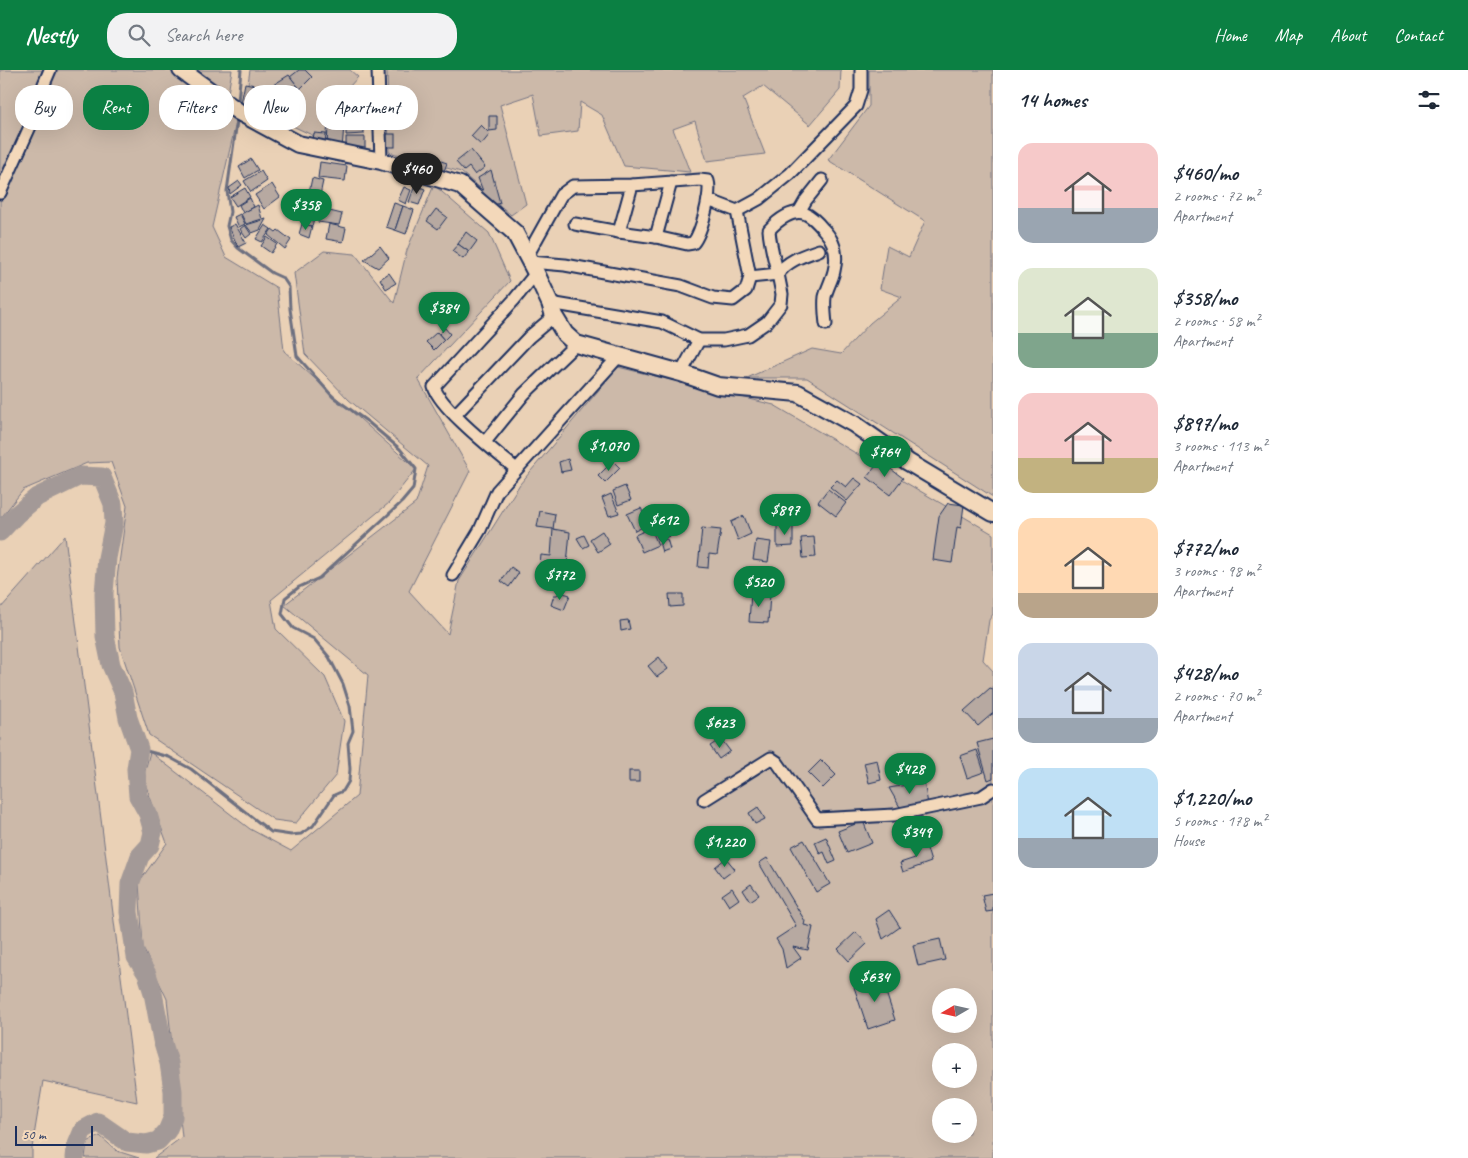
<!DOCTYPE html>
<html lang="en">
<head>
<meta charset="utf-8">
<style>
	body { margin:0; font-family:Caveat,sans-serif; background:#f2f2f3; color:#1f2937; height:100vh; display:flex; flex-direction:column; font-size:19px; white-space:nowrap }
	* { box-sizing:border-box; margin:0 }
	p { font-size:16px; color:#747a83 }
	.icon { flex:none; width:28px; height:28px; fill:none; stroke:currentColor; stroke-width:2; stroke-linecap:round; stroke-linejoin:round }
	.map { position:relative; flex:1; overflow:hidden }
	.details { display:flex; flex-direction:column; background:#fff; width:475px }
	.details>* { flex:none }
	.top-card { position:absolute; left:15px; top:15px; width:475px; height:45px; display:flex; gap:10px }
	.needle { width:32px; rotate:261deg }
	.controls { position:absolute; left:932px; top:918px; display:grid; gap:10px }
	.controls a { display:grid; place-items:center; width:45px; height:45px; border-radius:50%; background:#fff; box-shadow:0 5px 20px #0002; font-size:25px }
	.scale { position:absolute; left:15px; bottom:12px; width:78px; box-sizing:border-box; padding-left:5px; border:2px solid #1b2f5e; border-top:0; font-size:14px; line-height:18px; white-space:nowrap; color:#1b2f5e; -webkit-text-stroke:4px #f3d8ba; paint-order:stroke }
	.price { position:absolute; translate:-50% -42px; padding:0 11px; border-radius:18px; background:#0b8043; color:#fff; font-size:16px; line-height:32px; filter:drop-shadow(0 1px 2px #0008) }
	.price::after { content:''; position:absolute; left:50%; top:30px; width:15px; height:11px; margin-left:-8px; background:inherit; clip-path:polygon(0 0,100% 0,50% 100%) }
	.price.active { background:#222; color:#fff }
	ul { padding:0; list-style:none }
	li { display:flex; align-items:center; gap:15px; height:125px; padding:0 25px }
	li span { display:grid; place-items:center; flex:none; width:140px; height:100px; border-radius:15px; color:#555 }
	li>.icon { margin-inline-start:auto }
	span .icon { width:60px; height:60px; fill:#fffc; stroke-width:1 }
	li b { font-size:21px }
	h2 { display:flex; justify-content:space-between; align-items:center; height:60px; padding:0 25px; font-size:21px }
	.chip { padding:0 18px; border-radius:20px; background:#fff; box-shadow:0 5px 20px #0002; font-size:18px; line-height:45px }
	.chip.active { background:#0b8043; color:#fff }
	header { display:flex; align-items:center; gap:30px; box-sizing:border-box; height:70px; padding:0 25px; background:#0b8043; color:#fff }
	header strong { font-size:24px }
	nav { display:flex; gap:28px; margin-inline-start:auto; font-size:18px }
	.search { width:350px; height:45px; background:#f2f2f3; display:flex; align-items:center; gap:12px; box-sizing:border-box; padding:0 18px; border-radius:20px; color:#747a83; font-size:19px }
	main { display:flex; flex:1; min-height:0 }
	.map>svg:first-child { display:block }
	.green { fill:#ccb9a9; stroke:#747484; fill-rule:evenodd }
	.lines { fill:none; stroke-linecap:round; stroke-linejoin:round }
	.stream { stroke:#6d6f80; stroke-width:3 }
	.river { stroke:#a39997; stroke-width:19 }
	.building { fill:#b7a9a1; stroke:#1b2f5e }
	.street-casing { stroke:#1b2f5e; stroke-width:15 }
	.secondary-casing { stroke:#1b2f5e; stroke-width:20 }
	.street { stroke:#f3d8ba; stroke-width:11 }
	.secondary { stroke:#f3d8ba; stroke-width:16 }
</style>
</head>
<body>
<header>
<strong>Nestly</strong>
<div class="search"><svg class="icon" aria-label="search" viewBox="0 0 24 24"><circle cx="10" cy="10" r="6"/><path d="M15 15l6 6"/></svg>Search here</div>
<nav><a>Home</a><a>Map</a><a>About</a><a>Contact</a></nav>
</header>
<main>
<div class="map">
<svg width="993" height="1088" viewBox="0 0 993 1088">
	<rect width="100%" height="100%" fill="#ead1b6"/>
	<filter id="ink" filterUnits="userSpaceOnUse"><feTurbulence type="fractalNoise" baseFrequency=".02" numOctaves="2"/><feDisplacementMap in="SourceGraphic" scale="10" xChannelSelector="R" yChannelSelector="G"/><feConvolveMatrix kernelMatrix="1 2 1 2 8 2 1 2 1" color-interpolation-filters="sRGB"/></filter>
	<g filter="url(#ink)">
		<!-- green -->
		<g class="green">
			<path d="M0,0H173L237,48L212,157L226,187L277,218L284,281L416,399L389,433L271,530L276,559L325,607L344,651L336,705L296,753L274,750L149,665L120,577L117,508L127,436L111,392L87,393L23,420L0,449Z"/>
			<path d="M195,0H232L228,23Z"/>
			<path d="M250,0H350L358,7L332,36L325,71L245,34Z"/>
			<path d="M387,0H841L840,20L810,55L763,16L743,28L765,84L707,91L695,51L673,59L690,102L624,96L602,45L580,32L578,61L541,66L533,24L500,35L526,134L511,145L461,102L389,82Z"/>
			<path d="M869,0H993V427L807,308H747L812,279L841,284L870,253L902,227L880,219L887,176L909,187L925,151L828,90L869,36Z"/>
			<path d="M434,115L489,163L510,211L418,309L470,401L409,521L448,564L459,511L520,414L618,297L774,335L993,464V544L989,550L983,590L993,601V1088H154L182,1067L167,929L143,878L139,812L167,773L143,708L150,682L250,759L291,781L357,726L368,605L284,535L416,433L428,396L349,330L305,284L294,203L324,181L355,184L394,233L407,180ZM941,926H969V954H941ZM941,981H969V1009H941ZM941,1036H969V1064H941Z"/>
			<path d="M65,466L137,1032L43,1011L32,1078V1088H0V539Z"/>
			<path d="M100,1066L117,1081L139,1088H85L87,1072Z"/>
		</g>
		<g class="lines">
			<!-- stream -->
			<g class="stream">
				<path d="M238,31L241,0"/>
				<path d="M139,679L169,687L191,699L271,762L291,765L301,764L313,756L334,725L343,721L349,711L350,699L348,673L353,661L350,636L343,614L329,587L314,569L293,558L282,544L285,528L299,517L319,508L402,432L413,419L416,399L400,379L368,352L333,327L297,286L290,239L289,217L283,208L272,203L238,178L231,170L227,156L230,142L227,121L237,51"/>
			</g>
			<!-- river -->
			<path class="river" d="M0,462L17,444L37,427L80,406L102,407L113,434L114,453L107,488L104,523L105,566L111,595L123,622L128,648L139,679L136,699L138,726L148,744L153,762L150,775L140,786L130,814L129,842L136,887L147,904L153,923L162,970L169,993L173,1021V1047L167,1061L158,1071L146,1074L127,1072L98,1052L83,1060L76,1077L75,1088"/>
		</g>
		<!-- building -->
		<g class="building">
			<path d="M299,0H305L312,7L300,19L290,7Z"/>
			<path d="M289,5L302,22V26L286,36L273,15Z"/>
			<path d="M245,13L255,15L251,40L240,38Z"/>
			<path d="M351,21H363V35H343V26H351Z"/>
			<path d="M395,30L396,49H382L381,31Z"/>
			<path d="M363,35L364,49L349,50L348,36Z"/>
			<path d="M489,46H497V60L489,61Z"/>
			<path d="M364,50V64L346,65V51Z"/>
			<path d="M328,54L344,55L342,80L327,79Z"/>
			<path d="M481,55L490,64L481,75L471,66Z"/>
			<path d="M314,63L326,64L325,77L312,76Z"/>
			<rect x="382" y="64" width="13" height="13"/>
			<rect x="346" y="67" width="19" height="15"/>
			<path d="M471,80L485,97L475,105L469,97L464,101L456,92Z"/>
			<path d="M403,84L425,91L422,101L400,94Z"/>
			<path d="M432,88L447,93L442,107L427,102Z"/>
			<path d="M251,89L258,100L245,108L239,97Z"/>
			<path d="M320,92L347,96L345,111L318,108Z"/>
			<path d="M491,100L500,133L488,137L469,120L475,114L483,121L478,108Z"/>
			<path d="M261,101L267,111L251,122L244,111Z"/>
			<path d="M312,108L323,111L319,130L308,127Z"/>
			<path d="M239,111L242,115L230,124L229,118Z"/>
			<path d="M272,114L280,127L264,139L255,125Z"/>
			<path d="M415,115L425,119L419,135L409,132Z"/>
			<path d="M404,117L411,120L406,134L398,130Z"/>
			<path d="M245,118L250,127L236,136L230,127Z"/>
			<path d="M308,127L319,130L312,156L302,154Z"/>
			<path d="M250,128L254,137L243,143L239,135Z"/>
			<path d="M394,133L403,136L395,160L386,157Z"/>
			<path d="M258,135L262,149L246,154L241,144Z"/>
			<path d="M403,136L414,140L406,164L395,160Z"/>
			<path d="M321,139L342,144L339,155L318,152Z"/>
			<path d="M436,139L447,147L438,159L427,151Z"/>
			<path d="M240,144L245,154L239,157L234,147Z"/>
			<path d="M266,149L260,160L252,163L246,155Z"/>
			<path d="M235,154L246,173L238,177L229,157Z"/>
			<path d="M302,154L312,156L309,168L299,164Z"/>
			<path d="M329,154L346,158L343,172L326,169Z"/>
			<path d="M245,155L251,164L246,168L240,159Z"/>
			<path d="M265,155L271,159L262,172L256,169Z"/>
			<path d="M272,159L276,162L278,160L291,170L285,179L268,165Z"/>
			<path d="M466,162L477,171L469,182L458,174Z"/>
			<path d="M267,167L277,174L271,183L261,176Z"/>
			<path d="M458,174L469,182L463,189L452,181Z"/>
			<path d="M380,176L389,188L378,198L364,190Z"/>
			<path d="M389,203L396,213L386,219L380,209Z"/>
			<path d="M445,258L450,264L444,270L439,264Z"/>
			<path d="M437,262L444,270L434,280L426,272Z"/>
			<path d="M568,389L571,400L561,402L559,392Z"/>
			<path d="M613,391L620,398L605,413L598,406Z"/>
			<path d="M880,391L903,408L890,425L867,407Z"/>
			<path d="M854,408L862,414L847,431L830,417L837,410L846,417Z"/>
			<path d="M625,416L631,430L618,435L613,421Z"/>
			<path d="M828,419L846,433L836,446L818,432Z"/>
			<path d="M611,424L619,443L609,446L602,428Z"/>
			<path d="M948,433L964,435L961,458L957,457L952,493L933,490L939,446Z"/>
			<path d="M641,438L649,454L635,461L627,444Z"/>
			<path d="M540,441L555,444L553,459L537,457Z"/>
			<path d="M661,441L670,466L658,470L649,445Z"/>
			<path d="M744,446L751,464L738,470L731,452Z"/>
			<path d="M777,455H793V476L777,477Z"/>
			<path d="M651,458L658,475L642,482L635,465Z"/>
			<path d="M702,458L721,460L717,485L709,484L708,498L698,497Z"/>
			<path d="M553,459L570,462L565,516L550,514L552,496L540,495L541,485L551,486Z"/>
			<path d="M602,461L610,474L598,482L590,469Z"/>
			<path d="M584,465L589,475L583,478L577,468Z"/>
			<path d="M814,467L816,487L803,488L801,468Z"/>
			<path d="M667,469L670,479L662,482L659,472Z"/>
			<path d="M756,470L771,472L768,492L753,490Z"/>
			<path d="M511,497L519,503L509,517L501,511Z"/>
			<path d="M560,522L570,525L564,540L551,535L554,525H557Z"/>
			<path d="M751,523L770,524L768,553L749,552Z"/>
			<path d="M669,524H683V536L670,537Z"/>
			<path d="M628,550L630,559L621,561L620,551Z"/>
			<path d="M659,587L668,599L657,607L648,596Z"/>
			<path d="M990,618L993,619V644H992L978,656L964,641Z"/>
			<path d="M721,669L730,681L719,689L710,676Z"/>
			<path d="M993,669V708L988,710L977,673Z"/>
			<path d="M977,680L984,702L967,708L960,686Z"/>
			<path d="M821,690L836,705L823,718L808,703Z"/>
			<path d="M877,690L881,710L869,713L864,693Z"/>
			<rect x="629" y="701" width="10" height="11"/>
			<path d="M924,712L928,734L901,739L889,718Z"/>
			<path d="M758,737L765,749L755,754L749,743Z"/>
			<path d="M863,751L872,773L847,783L838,761Z"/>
			<path d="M826,767L836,791L829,794L824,782L820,784L815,772Z"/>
			<path d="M804,770L830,814L816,822L791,777Z"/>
			<path d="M925,772L931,792L903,802L900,793L915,788L911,777Z"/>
			<path d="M726,788L735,799L723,808L715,797Z"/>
			<path d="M767,788L805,851L804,855L813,857L808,880L793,877L801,888L786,898L782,879L776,869L796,856L759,793Z"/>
			<path d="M751,814L759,825L750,831L743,820Z"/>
			<path d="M732,818L739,829L729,836L722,825Z"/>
			<path d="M993,823V841L986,842L982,825Z"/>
			<path d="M889,840L900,857L883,869L876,849Z"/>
			<path d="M856,862L867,874L849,891L838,879Z"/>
			<path d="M940,869L945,890L918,896L913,875Z"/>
			<path d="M881,907L895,950L868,959L854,917Z"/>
		</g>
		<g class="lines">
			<!-- street casing -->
			<g class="street-casing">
				<g id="street">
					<path d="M378,0L381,91"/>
					<path d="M0,123L33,50L44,14L50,0"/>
					<path d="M708,130L737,141"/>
					<path d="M799,142L806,130L822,110"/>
					<path d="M619,162L632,115"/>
					<path d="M656,167L671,112"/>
					<path d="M527,186L561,125L573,116L632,115L700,110L708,111C712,123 701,164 693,173L687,174L656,167L619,162L575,154"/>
					<path d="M530,192L565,195L681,216L713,228L733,230L746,220L750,207L737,141L759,129L790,104L856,36L861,20V0"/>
					<path d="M750,207L778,204C774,189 770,175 769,160C777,151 793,138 806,144C813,147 818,153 823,159C835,171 838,185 834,201C832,210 827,218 825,227C824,235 825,245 826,254"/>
					<path d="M550,233L662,252L699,270H724L748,265L767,252L781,234L782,224L778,204C787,190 805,185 819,180"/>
					<path d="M681,303L699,270"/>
					<path d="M455,345L529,267L554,246"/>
					<path d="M485,372L524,324L576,274"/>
					<path d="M516,399C496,382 441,339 434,317L514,230L536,203"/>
					<path d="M453,505L480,460L497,421L619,286"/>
					<path d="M704,730L771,688L777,692L817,749L894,745L981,727L993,719"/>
				</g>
			</g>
			<!-- secondary casing -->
			<g class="secondary-casing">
				<path id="secondary" d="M181,0L239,42L298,74L381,91L460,115L515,163L536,203L550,233L554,246L565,264L576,274L681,303L718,316L798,323L854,354L908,392L993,443"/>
			</g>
			<!-- street -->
			<use href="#street" class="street"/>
			<!-- secondary -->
			<use href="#secondary" class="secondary"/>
		</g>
	</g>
</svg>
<div class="controls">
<a><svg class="needle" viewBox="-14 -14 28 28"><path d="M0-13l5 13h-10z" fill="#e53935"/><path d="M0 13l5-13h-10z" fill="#747a83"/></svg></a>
<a>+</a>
<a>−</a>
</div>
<div class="scale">50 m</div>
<b class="price active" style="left:417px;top:125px">$460</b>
<b class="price" style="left:306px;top:161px">$358</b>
<b class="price" style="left:444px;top:264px">$384</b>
<b class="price" style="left:609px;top:402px">$1,070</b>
<b class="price" style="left:885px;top:408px">$764</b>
<b class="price" style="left:785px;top:466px">$897</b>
<b class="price" style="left:664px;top:476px">$612</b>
<b class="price" style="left:560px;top:531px">$772</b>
<b class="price" style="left:759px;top:538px">$520</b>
<b class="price" style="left:720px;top:679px">$623</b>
<b class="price" style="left:910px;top:725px">$428</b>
<b class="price" style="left:917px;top:788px">$349</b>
<b class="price" style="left:725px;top:798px">$1,220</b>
<b class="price" style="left:875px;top:933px">$634</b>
<div class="top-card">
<a class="chip">Buy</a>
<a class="chip active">Rent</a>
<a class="chip">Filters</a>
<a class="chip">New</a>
<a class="chip">Apartment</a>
</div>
</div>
<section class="details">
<h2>14 homes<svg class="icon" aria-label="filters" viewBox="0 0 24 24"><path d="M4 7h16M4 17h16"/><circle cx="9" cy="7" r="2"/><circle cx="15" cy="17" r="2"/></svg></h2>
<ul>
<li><span style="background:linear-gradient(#f6c9c9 65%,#9aa5b1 0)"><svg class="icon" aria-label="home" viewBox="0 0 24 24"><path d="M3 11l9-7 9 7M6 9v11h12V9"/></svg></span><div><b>$460/mo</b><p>2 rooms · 72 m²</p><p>Apartment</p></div></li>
<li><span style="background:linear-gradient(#dfe7d0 65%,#7fa58c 0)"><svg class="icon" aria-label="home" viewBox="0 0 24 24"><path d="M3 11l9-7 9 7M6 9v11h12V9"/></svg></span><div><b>$358/mo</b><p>2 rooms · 58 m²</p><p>Apartment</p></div></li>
<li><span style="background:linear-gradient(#f6c9c9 65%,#c2b280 0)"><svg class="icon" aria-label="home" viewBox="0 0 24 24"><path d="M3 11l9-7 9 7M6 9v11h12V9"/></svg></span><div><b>$897/mo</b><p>3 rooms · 113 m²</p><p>Apartment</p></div></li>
<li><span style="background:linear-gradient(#ffd9b3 75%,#b9a48a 0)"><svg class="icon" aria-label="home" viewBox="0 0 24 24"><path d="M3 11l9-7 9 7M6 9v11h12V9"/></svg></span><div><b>$772/mo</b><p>3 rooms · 98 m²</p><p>Apartment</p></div></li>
<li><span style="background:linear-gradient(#c9d6e8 75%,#9aa5b1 0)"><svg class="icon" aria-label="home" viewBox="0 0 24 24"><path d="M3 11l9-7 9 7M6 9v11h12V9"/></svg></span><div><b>$428/mo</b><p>2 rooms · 70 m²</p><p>Apartment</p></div></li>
<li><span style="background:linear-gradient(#bfe0f5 70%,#9aa5b1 0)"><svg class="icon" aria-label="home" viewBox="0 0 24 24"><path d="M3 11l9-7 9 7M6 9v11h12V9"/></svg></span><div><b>$1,220/mo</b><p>5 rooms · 178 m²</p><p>House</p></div></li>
</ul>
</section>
</main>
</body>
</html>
